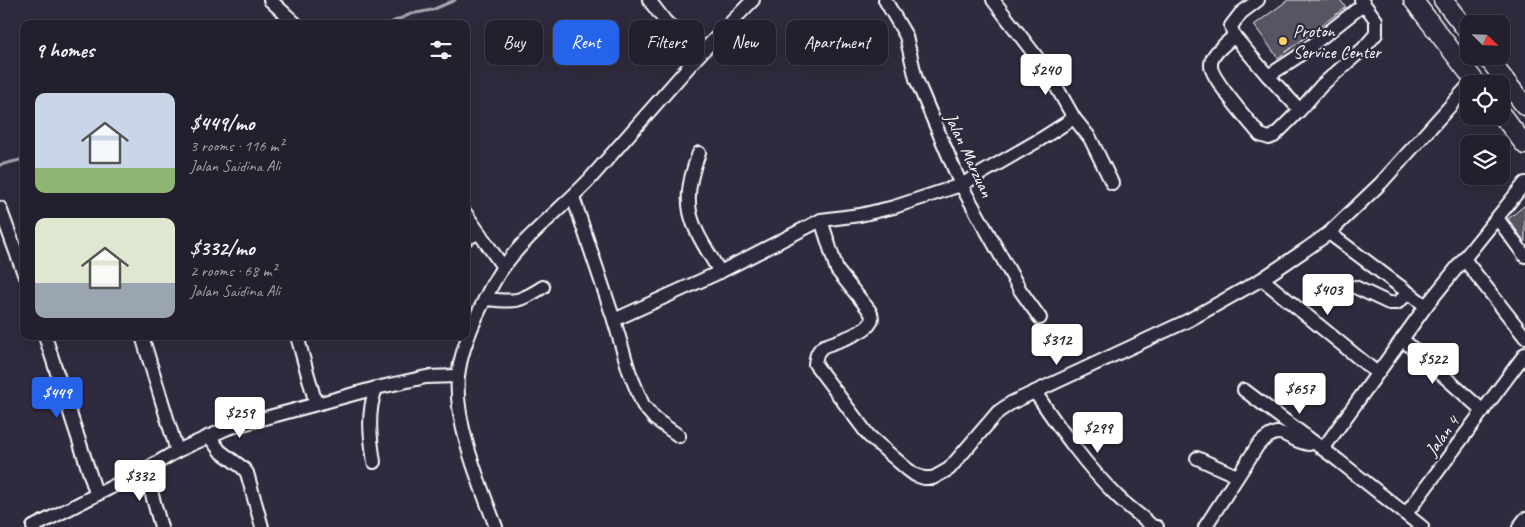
<!DOCTYPE html>
<html lang="en">
<head>
<meta charset="utf-8">
<style>
	body { margin:0; font-family:Caveat,sans-serif; background:#2f2d3a; color:#f1f3f6; height:100vh; display:flex; flex-direction:column; font-size:19px; white-space:nowrap }
	* { box-sizing:border-box; margin:0 }
	p { font-size:16px; color:#a3a3aa }
	.icon { flex:none; width:28px; height:28px; fill:none; stroke:currentColor; stroke-width:2; stroke-linecap:round; stroke-linejoin:round }
	.map { position:relative; flex:1; overflow:hidden }
	.details { position:absolute; left:20px; top:20px; width:450px; height:320px; display:flex; flex-direction:column; background:#23202e; border-radius:10px; box-shadow:0 5px 20px #0002,0 0 0 1px #403e4a }
	.details>* { flex:none }
	.top-card { position:absolute; left:485px; top:20px; width:475px; height:45px; display:flex; gap:10px }
	.needle { width:32px; rotate:113deg }
	.tools { position:absolute; left:1460px; top:15px; display:grid; gap:10px }
	.tools a { display:grid; place-items:center; width:50px; height:50px; border-radius:10px; background:#23202e; box-shadow:0 5px 20px #0002,0 0 0 1px #403e4a; font-size:25px }
	.price { position:absolute; translate:-50% -42px; padding:0 11px; border-radius:5px; background:#fff; color:#222; font-size:16px; line-height:32px; filter:drop-shadow(0 1px 2px #0008) }
	.price::after { content:''; position:absolute; left:50%; top:30px; width:15px; height:11px; margin-left:-8px; background:inherit; clip-path:polygon(0 0,100% 0,50% 100%) }
	.price.active { background:#2563eb; color:#fff }
	ul { padding:0; list-style:none }
	li { display:flex; align-items:center; gap:15px; height:125px; padding:0 15px }
	li span { display:grid; place-items:center; flex:none; width:140px; height:100px; border-radius:10px; color:#555 }
	li>.icon { margin-inline-start:auto }
	span .icon { width:60px; height:60px; fill:#fffc; stroke-width:1 }
	li b { font-size:21px }
	h2 { display:flex; justify-content:space-between; align-items:center; height:60px; padding:0 15px; font-size:21px }
	.pill { padding:0 18px; border-radius:10px; background:#23202e; box-shadow:0 5px 20px #0002,0 0 0 1px #403e4a; font-size:18px; line-height:45px }
	.pill.active { background:#2563eb; color:#fff }
	.map>svg:first-child { display:block }
	.lines { fill:none; stroke-linecap:round; stroke-linejoin:round }
	.stream { stroke:#a7a6ad; stroke-width:3 }
	.building { fill:#595564; stroke:#fff }
	.minor-casing { stroke:#fff; stroke-width:16 }
	.highway-casing { stroke:#fff; stroke-width:21 }
	.minor { stroke:#2f2a3d; stroke-width:12 }
	.highway { stroke:#2f2a3d; stroke-width:18 }
	.poi-dot { fill:#ffd166; stroke:#2f2a3d; stroke-width:2 }
	.labels { text-anchor:middle; dominant-baseline:central; stroke-width:4.5; stroke-linejoin:round; paint-order:stroke }
	.poi-label { font-size:18px; fill:#fff; stroke:#2f2a3d; text-anchor:start }
	.street-label { font-size:18px; fill:#fff; stroke:#2f2a3d }
</style>
</head>
<body>
<div class="map">
<svg width="1525" height="527" viewBox="0 0 1525 527">
	<rect width="100%" height="100%" fill="#2f2a3d"/>
	<filter id="ink" filterUnits="userSpaceOnUse"><feTurbulence type="fractalNoise" baseFrequency=".02" numOctaves="2"/><feDisplacementMap in="SourceGraphic" scale="10" xChannelSelector="R" yChannelSelector="G"/><feConvolveMatrix kernelMatrix="1 2 1 2 8 2 1 2 1" color-interpolation-filters="sRGB"/></filter>
	<g filter="url(#ink)">
		<g class="lines">
			<!-- stream -->
			<g class="stream">
				<path d="M388,24L411,14L432,10L455,0"/>
				<path d="M0,165L24,159"/>
			</g>
		</g>
		<!-- building -->
		<g class="building">
			<path d="M1288,0H1340L1346,7L1278,58L1254,25Z"/>
			<path d="M1525,205V242L1508,219Z"/>
		</g>
		<g class="lines">
			<!-- minor casing -->
			<g class="minor-casing">
				<g id="minor">
					<path d="M270,0L296,24"/>
					<path d="M649,0L665,21L699,55"/>
					<path d="M885,0L906,36L916,79L961,185L1020,290L1040,318"/>
					<path d="M993,0L1048,72L1074,118L1090,138L1112,183"/>
					<path d="M1234,36L1231,26L1241,13L1258,0"/>
					<path d="M1268,76L1297,57L1364,4"/>
					<path d="M1300,110L1268,76L1234,36C1226,44 1210,54 1211,66C1211,78 1251,124 1260,135L1269,138L1274,136L1300,110L1322,85L1363,49L1376,34V20L1361,0"/>
					<path d="M699,153C678,208 691,224 720,272"/>
					<path d="M573,197L614,320L629,371L643,405L655,419L679,436"/>
					<path d="M0,208L24,274"/>
					<path d="M466,214L503,267"/>
					<path d="M1497,218L1525,256"/>
					<path d="M821,220L837,270L869,310C871,313 873,317 871,322C866,333 835,342 824,346C817,351 816,356 815,364L869,436L907,469L915,475L924,478H933L949,469L998,412L1011,403L1189,320L1262,279L1305,250L1329,233L1381,183L1469,85"/>
					<path d="M1329,233L1426,306"/>
					<path d="M466,239L478,233"/>
					<path d="M1464,259L1525,337"/>
					<path d="M1262,279L1377,373"/>
					<path d="M1355,287L1389,303H1397L1409,293"/>
					<path d="M485,299C515,302 518,303 543,287"/>
					<path d="M614,320L720,272L821,220L860,215L894,207L961,185L1041,139L1074,118"/>
					<path d="M45,336L96,493"/>
					<path d="M142,336L177,451"/>
					<path d="M297,336L316,404"/>
					<path d="M1402,339L1483,411"/>
					<path d="M1244,390L1339,461L1422,527"/>
					<path d="M1035,392C1060,429 1086,466 1118,497C1129,508 1142,516 1153,527H1157"/>
					<path d="M209,436L220,451L243,468L247,473L262,527"/>
					<path d="M1323,449L1426,306L1525,183"/>
					<path d="M1197,458L1237,476"/>
					<path d="M374,462C370,436 367,413 376,388"/>
					<path d="M145,470L161,527"/>
					<path d="M1406,514L1525,354"/>
					<path d="M33,527L145,470L177,451L228,428L376,388L426,377L458,376"/>
					<path d="M496,527C480,484 454,423 458,377C460,355 470,330 480,309C487,295 494,279 504,266C528,234 561,209 589,180L699,55L753,0"/>
					<path d="M1205,527L1258,445C1284,420 1284,441 1309,444"/>
					<path d="M1519,527L1525,519"/>
				</g>
			</g>
			<!-- highway casing -->
			<g class="highway-casing">
				<g id="highway">
					<path d="M1413,0L1477,84"/>
					<path d="M1443,0L1469,33"/>
					<path d="M1486,56L1525,106"/>
					<path d="M1501,114L1525,145"/>
				</g>
			</g>
			<!-- minor -->
			<use href="#minor" class="minor"/>
			<!-- highway -->
			<use href="#highway" class="highway"/>
		</g>
	</g>
	<!-- markers -->
	<circle class="poi-dot" cx="1283" cy="41" r="5"/>
	<g class="labels">
		<!-- poi labels -->
		<g class="poi-label">
			<text x="1293" y="31">Proton<tspan x="1293" dy="21">Service Center</tspan></text>
		</g>
		<!-- street labels -->
		<g class="street-label">
			<text transform="translate(969 155) rotate(65)">Jalan Marzuan</text>
			<text transform="translate(1442 436) rotate(-54)">Jalan 4</text>
		</g>
	</g>
</svg>
<div class="tools">
<a><svg class="needle" viewBox="-14 -14 28 28"><path d="M0-13l5 13h-10z" fill="#e53935"/><path d="M0 13l5-13h-10z" fill="#a3a3aa"/></svg></a>
<a><svg class="icon" aria-label="locate" viewBox="0 0 24 24"><circle cx="12" cy="12" r="6"/><path d="M12 2v4M12 18v4M2 12h4M18 12h4"/></svg></a>
<a><svg class="icon" aria-label="layers" viewBox="0 0 24 24"><path d="M12 4l9 5-9 5-9-5zM3 14l9 5 9-5"/></svg></a>
</div>
<b class="price" style="left:1046px;top:96px">$240</b>
<b class="price" style="left:1328px;top:316px">$403</b>
<b class="price" style="left:1057px;top:366px">$312</b>
<b class="price" style="left:1433px;top:385px">$522</b>
<b class="price" style="left:1300px;top:415px">$657</b>
<b class="price active" style="left:57px;top:419px">$449</b>
<b class="price" style="left:240px;top:439px">$259</b>
<b class="price" style="left:1098px;top:454px">$299</b>
<b class="price" style="left:140px;top:502px">$332</b>
<div class="top-card">
<a class="pill">Buy</a>
<a class="pill active">Rent</a>
<a class="pill">Filters</a>
<a class="pill">New</a>
<a class="pill">Apartment</a>
</div>
<section class="details">
<h2>9 homes<svg class="icon" aria-label="filters" viewBox="0 0 24 24"><path d="M4 7h16M4 17h16"/><circle cx="9" cy="7" r="2"/><circle cx="15" cy="17" r="2"/></svg></h2>
<ul>
<li><span style="background:linear-gradient(#c9d6e8 75%,#8fb573 0)"><svg class="icon" aria-label="home" viewBox="0 0 24 24"><path d="M3 11l9-7 9 7M6 9v11h12V9"/></svg></span><div><b>$449/mo</b><p>3 rooms · 116 m²</p><p>Jalan Saidina Ali</p></div></li>
<li><span style="background:linear-gradient(#dfe7d0 65%,#9aa5b1 0)"><svg class="icon" aria-label="home" viewBox="0 0 24 24"><path d="M3 11l9-7 9 7M6 9v11h12V9"/></svg></span><div><b>$332/mo</b><p>2 rooms · 68 m²</p><p>Jalan Saidina Ali</p></div></li>
</ul>
</section>
</div>
</body>
</html>
